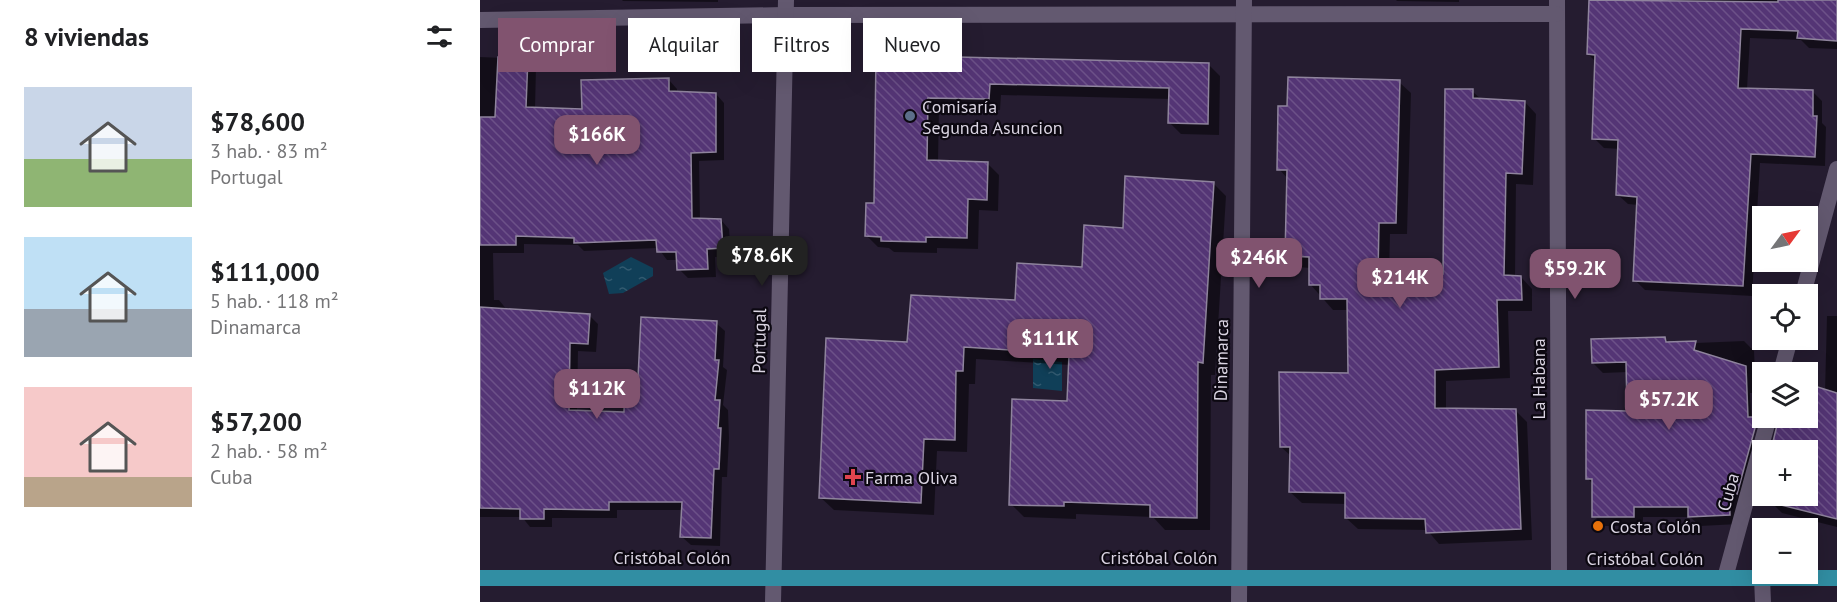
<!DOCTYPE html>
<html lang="es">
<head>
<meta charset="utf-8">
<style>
	body { margin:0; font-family:"PT Sans",sans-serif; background:#f6f6f6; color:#202124; height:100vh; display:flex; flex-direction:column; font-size:22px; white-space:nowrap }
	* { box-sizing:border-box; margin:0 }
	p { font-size:20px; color:#757577 }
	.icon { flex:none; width:33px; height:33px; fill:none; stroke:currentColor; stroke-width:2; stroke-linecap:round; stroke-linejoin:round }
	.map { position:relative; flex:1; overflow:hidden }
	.details { display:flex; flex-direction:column; background:#fff; width:480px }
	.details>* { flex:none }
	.top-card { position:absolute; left:18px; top:18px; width:570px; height:54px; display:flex; gap:12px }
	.needle { width:39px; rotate:57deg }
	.buttons { position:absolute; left:1272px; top:206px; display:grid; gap:12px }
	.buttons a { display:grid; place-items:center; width:66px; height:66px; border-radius:0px; background:#fff; box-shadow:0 6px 24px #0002; font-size:30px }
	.price { position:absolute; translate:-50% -51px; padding:0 14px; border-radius:12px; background:#81536f; color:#fff; font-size:20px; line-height:39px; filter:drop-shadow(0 2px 3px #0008) }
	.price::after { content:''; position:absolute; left:50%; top:36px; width:18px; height:14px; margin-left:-9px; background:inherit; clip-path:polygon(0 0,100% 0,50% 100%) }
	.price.selected { background:#222; color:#fff }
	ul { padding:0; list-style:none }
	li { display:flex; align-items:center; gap:18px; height:150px; padding:0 24px }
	li span { display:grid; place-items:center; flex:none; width:168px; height:120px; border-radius:0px; color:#555 }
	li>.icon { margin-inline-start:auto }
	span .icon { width:72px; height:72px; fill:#fffc; stroke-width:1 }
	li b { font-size:26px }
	h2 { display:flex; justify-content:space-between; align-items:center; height:72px; padding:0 24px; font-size:26px }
	.chip { padding:0 21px; border-radius:0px; background:#fff; box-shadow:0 6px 24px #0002; font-size:21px; line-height:54px }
	.chip.selected { background:#81536f; color:#fff }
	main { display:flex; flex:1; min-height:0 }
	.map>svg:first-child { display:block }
	.water { fill:url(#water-ripples) }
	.shadow { fill:#0007 }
	.building { fill:url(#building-back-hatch); stroke:#8f849d; stroke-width:1.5 }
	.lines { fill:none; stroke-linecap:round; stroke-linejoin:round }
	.minor { stroke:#635970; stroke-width:16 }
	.primary { stroke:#318ea3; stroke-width:16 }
	.service-dot { fill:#5c6f8a; stroke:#0c0811; stroke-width:2 }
	.health-dot { fill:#e0444e; stroke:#0c0811; stroke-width:2 }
	.food-dot { fill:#e8710a; stroke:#0c0811; stroke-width:2 }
	.labels { text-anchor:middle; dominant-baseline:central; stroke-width:4.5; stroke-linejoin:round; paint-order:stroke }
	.poi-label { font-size:18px; fill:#dad4e2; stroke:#0c0811; text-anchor:start }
	.street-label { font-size:18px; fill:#dad4e2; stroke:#0c0811 }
</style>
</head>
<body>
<main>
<section class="details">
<h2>8 viviendas<svg class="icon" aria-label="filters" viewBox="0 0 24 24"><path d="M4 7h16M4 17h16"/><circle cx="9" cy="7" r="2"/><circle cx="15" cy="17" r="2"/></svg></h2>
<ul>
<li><span style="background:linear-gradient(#c9d6e8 60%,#8fb573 0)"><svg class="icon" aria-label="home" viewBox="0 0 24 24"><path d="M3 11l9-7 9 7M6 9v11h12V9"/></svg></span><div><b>$78,600</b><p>3 hab. · 83 m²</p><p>Portugal</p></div></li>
<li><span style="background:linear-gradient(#bfe0f5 60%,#9aa5b1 0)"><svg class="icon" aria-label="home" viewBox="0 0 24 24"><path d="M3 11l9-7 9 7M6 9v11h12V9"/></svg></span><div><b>$111,000</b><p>5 hab. · 118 m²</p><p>Dinamarca</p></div></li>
<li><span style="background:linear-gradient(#f6c9c9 75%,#b9a48a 0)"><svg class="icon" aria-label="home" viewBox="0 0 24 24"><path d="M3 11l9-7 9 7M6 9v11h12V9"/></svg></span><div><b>$57,200</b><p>2 hab. · 58 m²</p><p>Cuba</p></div></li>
</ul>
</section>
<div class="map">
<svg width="1357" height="602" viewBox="0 0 1357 602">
	<defs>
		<pattern id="water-ripples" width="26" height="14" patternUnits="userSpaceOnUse" patternTransform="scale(1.5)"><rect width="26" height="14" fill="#103f58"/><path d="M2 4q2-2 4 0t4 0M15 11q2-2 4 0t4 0" fill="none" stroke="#325a70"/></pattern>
		<pattern id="building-back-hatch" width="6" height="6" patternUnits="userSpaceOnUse" patternTransform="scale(1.5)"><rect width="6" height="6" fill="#543575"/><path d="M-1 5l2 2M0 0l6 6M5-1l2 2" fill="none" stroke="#6c5188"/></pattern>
	</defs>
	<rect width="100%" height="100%" fill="#251c30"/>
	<!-- water -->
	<g class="water">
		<path d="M151,257L173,268V276L143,293L129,294L123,273Z"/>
		<path d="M553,359L582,362V391L553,388Z"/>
	</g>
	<!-- shadow -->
	<g class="shadow">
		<path d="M142,0H238V2L143,1Z"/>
		<path d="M916,0H979V2L917,1Z"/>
		<path d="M1110,0H1357V49L1329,48L1321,40L1270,38L1267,89L1333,92L1342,101V123L1346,127L1345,166L1280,163L1272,296L1165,290L1155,280L1158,205L1148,204L1138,195L1140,149L1124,148L1114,138L1116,62L1108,54Z"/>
		<path d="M0,57L47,59L56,68L55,109L104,111L189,80L197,89V93L236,94L244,103V160L219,161L220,220H241L249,229L251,257H235L236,277L208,278L199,269L198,260H187L178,248L104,251L98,245L44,244V253H13L14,300H19L27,310L109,315L118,324L116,352L98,351L97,412L145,414L159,379L236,323L245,331L243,367L247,370L243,405L248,410L249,438L247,477H242L240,546L211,545L202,537L203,510H137V518H72V527H50L42,517H0Z"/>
		<path d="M398,57L728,64L740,76L739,135L701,134L690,123V99L521,95L520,110L459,108L458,162L507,163L519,175L518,211L499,210L498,249L457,248V253L414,252L409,248L398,247L387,236L395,205Z"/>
		<path d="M919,82L931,93L927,234H910L909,275H965L992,91L1002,100L1045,102L1056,114L1053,185L1036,184L1035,277H1041L1052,289V311H1028L1030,378L966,381V410L1036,411L1047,422L1052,540L959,544L947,530L878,529L866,518L867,504L822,503L810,492L811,456L801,447L870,375L869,310H853L830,284V268L818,267L806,256L808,179L799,169L809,107Z"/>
		<path d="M733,183L746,196L735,375H731L730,530H685L673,517L596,514V519L544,517L531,504L588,402L590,365L496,359L495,384H489L487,452L457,451L454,515L354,510L340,497L428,343L536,301L604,269L644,229Z"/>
		<path d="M1347,316H1357V527L1302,513L1291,502L1292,495H1328V450H1304L1317,417H1328V386L1345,391Z"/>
		<path d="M1185,338L1191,344L1264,341L1274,351L1276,393H1270L1275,473L1259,524L1220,526L1210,517H1163V526H1124L1114,516V485L1107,478L1148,412V372L1123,373L1113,363Z"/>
	</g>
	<!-- building -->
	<g class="building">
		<path d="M1109,0L1298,2V0H1357V41L1317,38L1318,31L1261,29L1258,88L1333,90V116H1337L1335,157L1271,154L1263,286L1153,281L1157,197L1136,195L1138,140L1112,139L1115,55L1107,54Z"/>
		<path d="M396,55L729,63L728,124L688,123L689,88L510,84L509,99L448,98L447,160L508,162L507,200L488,199L487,238L446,237V242L401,241V237L385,236L386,203H394Z"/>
		<path d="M18,57H48L46,107L102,109L101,80L189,78V91L236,93V152L211,153L212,218L241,219L243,248L227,249L228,269L197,270L196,252H177L176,240L94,243V238L36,236V245H0V117H15Z"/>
		<path d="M808,77L920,80L916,223H899L898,273L963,274L965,89H993V98L1045,101L1042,174L1026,173L1024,275L1041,276L1042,300H1017L1019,367L955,370V408L1036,409L1041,529L946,533L945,519L865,518V493L809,492L810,447H800L799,372L868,373L867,299H840V285H829V257L805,256L807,170H797L798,106H807Z"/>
		<path d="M645,176L734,182L723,363L718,362L717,518L670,517V505L584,502V506L529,505L532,399L587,401L589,354L484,347L483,371H476L475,440L444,439L441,503L339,498L346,338L427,342L431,295L535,300L537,263L602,267L604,225L643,228Z"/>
		<path d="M0,307L110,314L108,344L90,343L89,410L144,412L145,377L158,378L161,317L237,321L235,360H239L235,400H240L238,428H241L239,469H234L231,538L200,537L202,502H129V510L64,509V519H40V509L0,508Z"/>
		<path d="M1185,337L1186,342L1216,341L1214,350L1266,366L1268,417H1278L1257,494L1249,492L1250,515L1208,517V507H1154V517H1112V479H1106V410L1147,411L1146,362L1112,363L1111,339Z"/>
		<path d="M1328,384L1357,393V519L1277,499L1282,481V495H1328V450H1291L1299,417H1328Z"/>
	</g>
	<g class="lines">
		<!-- minor -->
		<g class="minor">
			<path d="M1077,0L1079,577"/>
			<path d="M0,20L305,15L1076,14"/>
			<path d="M1323,294L1357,169"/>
			<path d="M1301,372L1310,339"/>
			<path d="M1245,578L1289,417"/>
			<path d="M1282,578L1283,602"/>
			<path d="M293,602L306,0"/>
			<path d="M759,602L764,0"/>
		</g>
		<!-- primary -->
		<path class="primary" d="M0,578H1357"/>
	</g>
	<!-- markers -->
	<circle class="service-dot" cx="430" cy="116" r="6"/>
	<path class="health-dot" d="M370 468h6v6h6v6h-6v6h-6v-6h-6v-6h6z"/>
	<circle class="food-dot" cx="1118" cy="526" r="6"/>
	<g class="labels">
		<!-- poi labels -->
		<g class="poi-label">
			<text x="442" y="106">Comisaría<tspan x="442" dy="21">Segunda Asuncion</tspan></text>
			<text x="385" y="477">Farma Oliva</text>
			<text x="1130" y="526">Costa Colón</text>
		</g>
		<!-- street labels -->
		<g class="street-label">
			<text transform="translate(279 341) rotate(-89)">Portugal</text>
			<text transform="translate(741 360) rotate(-89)">Dinamarca</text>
			<text transform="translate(1058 379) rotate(-90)">La Habana</text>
			<text transform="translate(1248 492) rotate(-75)">Cuba</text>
			<text x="192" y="557">Cristóbal Colón</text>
			<text x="679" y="557">Cristóbal Colón</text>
			<text x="1165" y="558">Cristóbal Colón</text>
		</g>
	</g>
</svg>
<div class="buttons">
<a><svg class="needle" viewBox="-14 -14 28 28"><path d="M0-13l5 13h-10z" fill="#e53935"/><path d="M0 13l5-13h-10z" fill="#757577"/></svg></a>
<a><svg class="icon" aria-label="locate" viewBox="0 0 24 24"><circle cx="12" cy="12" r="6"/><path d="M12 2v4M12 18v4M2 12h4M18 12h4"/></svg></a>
<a><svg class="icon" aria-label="layers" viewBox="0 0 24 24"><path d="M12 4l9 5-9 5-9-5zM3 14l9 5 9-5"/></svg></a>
<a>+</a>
<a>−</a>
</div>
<b class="price" style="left:117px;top:166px">$166K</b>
<b class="price selected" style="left:282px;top:287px">$78.6K</b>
<b class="price" style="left:779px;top:289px">$246K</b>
<b class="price" style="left:1095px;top:300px">$59.2K</b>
<b class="price" style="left:920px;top:309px">$214K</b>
<b class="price" style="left:570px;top:370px">$111K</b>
<b class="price" style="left:117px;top:420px">$112K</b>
<b class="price" style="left:1189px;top:431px">$57.2K</b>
<div class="top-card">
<a class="chip selected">Comprar</a>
<a class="chip">Alquilar</a>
<a class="chip">Filtros</a>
<a class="chip">Nuevo</a>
</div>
</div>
</main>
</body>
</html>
